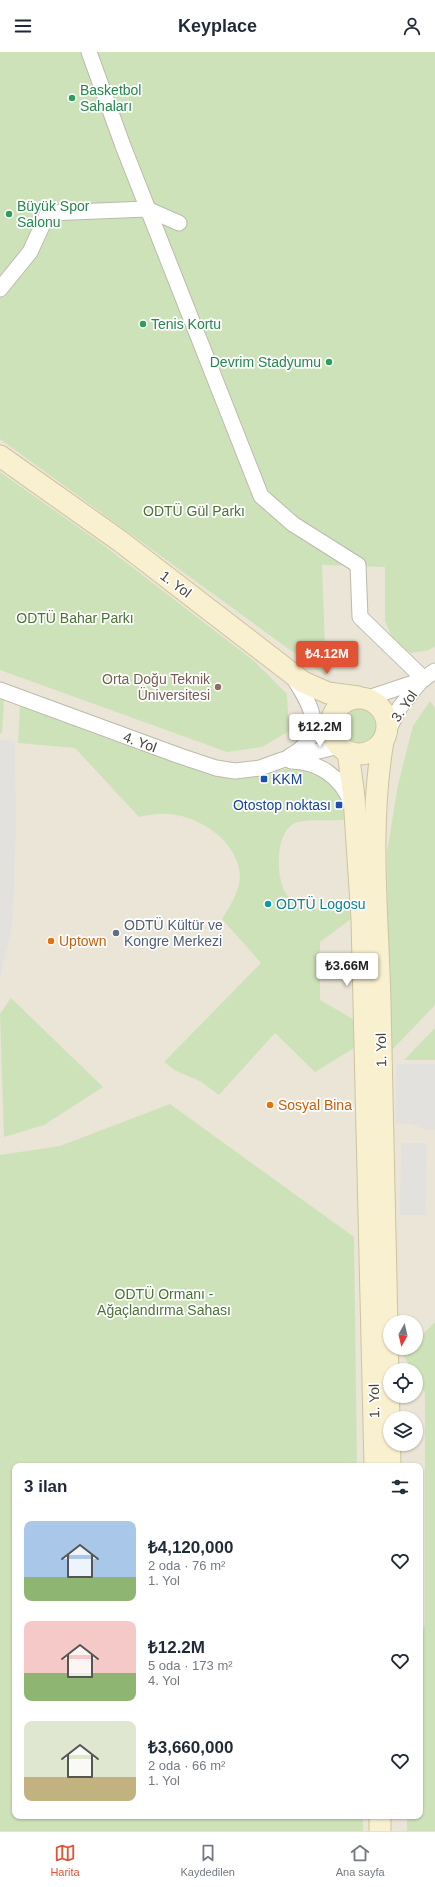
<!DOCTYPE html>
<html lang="tr">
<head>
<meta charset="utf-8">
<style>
	body { margin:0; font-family:Helvetica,sans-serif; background:#f6f6f7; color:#1f2937; height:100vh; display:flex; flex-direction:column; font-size:15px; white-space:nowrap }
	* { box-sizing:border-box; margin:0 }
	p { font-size:13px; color:#747a83 }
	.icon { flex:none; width:22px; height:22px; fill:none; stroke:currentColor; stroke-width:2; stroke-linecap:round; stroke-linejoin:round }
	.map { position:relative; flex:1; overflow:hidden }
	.side { position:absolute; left:12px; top:1411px; width:411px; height:356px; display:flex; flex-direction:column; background:#fff; border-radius:8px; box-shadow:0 1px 3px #0004 }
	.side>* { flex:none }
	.needle { width:26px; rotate:188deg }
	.tools { position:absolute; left:383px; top:1263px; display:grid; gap:8px }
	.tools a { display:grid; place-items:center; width:40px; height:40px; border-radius:50%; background:#fff; box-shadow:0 1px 3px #0004; font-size:20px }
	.price { position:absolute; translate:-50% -34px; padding:0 9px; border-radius:4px; background:#fff; color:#222; font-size:13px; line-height:26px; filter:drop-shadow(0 1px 2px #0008) }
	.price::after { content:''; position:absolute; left:50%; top:24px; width:12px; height:9px; margin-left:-6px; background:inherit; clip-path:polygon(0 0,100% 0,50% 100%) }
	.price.active { background:#e05435; color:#fff }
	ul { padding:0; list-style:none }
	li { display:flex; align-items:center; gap:12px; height:100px; padding:0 12px }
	li span { display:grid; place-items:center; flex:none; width:112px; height:80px; border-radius:8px; color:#555 }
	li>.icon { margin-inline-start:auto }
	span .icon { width:48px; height:48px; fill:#fffc; stroke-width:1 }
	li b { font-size:17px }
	h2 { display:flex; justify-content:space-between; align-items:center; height:48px; padding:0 12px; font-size:17px }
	header { display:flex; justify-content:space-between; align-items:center; height:52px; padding:0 12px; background:#fff; font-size:18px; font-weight:700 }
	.dock { display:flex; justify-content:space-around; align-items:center; height:56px; border-top:1px solid #e0e1e3; background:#fff; font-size:11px; color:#747a83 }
	.dock a { display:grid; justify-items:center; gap:2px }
	.dock .active { color:#e05435 }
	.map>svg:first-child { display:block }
	.education { fill:#eae5d6; fill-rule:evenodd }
	.green { fill:#cee2b9 }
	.parking { fill:#e2e1de }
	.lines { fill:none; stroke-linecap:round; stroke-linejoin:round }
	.street-casing { stroke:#beb9ae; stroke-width:17 }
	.secondary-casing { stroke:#cdc3a0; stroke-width:23 }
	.street { stroke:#fff; stroke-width:15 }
	.secondary { stroke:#f8f0cf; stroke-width:21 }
	.leisure-dot { fill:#2e9e5b; stroke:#fff; stroke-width:1.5 }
	.education-dot { fill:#8d6e63; stroke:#fff; stroke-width:1.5 }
	.transit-dot { fill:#1a4fb4; stroke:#fff; stroke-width:1.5 }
	.culture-dot { fill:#0f9aa8; stroke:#fff; stroke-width:1.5 }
	.service-dot { fill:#5c6f8a; stroke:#fff; stroke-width:1.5 }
	.food-dot { fill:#e8710a; stroke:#fff; stroke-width:1.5 }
	.labels { text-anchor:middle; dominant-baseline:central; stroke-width:3.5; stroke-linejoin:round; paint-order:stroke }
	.leisure-label { font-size:14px; fill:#27864d; stroke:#fff; text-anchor:start }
	.park-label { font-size:14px; fill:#497233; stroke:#fff }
	.street-label { font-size:14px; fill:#464239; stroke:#fff }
	.education-label { font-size:14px; fill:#785e54; stroke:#fff; text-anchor:end }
	.transit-label { font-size:14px; fill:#164399; stroke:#fff; text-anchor:start }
	.culture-label { font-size:14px; fill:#0d838f; stroke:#fff; text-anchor:start }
	.service-label { font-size:14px; fill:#4e5e75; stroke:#fff; text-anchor:start }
	.food-label { font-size:14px; fill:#c56008; stroke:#fff; text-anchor:start }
</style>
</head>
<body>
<header><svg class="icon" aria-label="menu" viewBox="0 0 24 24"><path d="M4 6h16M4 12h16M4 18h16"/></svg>Keyplace<svg class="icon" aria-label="person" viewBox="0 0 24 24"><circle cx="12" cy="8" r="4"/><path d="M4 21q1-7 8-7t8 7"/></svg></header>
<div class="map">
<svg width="435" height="1779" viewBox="0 0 435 1779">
	<rect width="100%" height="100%" fill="#f3f1eb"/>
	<!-- education -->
	<path class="education" d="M0,0H435V1779H0ZM390,1270H416V1296H390ZM390,1318H416V1344H390ZM390,1366H416V1392H390ZM15,1414H420V1764H15Z"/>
	<!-- green -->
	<g class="green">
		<path d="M0,0H435V594L429,598L411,601L395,592L385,569V515L322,513L326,624L0,387Z"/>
		<path d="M0,420L102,492L254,609L287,642L289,679L262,695L227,700L0,618Z"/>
		<path d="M0,646L4,647L2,681H0Z"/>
		<path d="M430,649L435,656V953L389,1001L387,800L398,733L413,674Z"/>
		<path d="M20,654L207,722C226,725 245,726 265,723C276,720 286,715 298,716C317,718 341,736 344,756C345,760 344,765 344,768C332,769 305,767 295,771C275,780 276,824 285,840C289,847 296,852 302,858L349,856L351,867L320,890V948L353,967L354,996L315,1020L275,981L219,1043L200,1029L176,1019L164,1010L261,911L222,867C230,854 240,839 240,823C238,789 199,764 169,762C158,761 149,763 139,765L75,696L18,691Z"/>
		<circle cx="359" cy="673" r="18"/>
		<path d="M11,946L103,1035L44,1073L4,1085L0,962Z"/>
		<path d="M435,976V1008H404Z"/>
		<path d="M170,1052L354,1185L357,1414H15V1764H363V1779H0V1103L60,1094Z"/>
		<path d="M435,1270V1779H407V1764H420V1580L425,1573V1341L416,1326V1318H412L403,1302L408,1296H416V1289Z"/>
	</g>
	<!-- parking -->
	<g class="parking">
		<path d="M0,688L15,689L16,778L12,875L0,926Z"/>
		<path d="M396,1012H435V1078H426L411,1072H396Z"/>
		<path d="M401,1091H427L426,1163H400Z"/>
	</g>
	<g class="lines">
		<!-- street casing -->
		<g class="street-casing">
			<g id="street">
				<path d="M89,0L123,94L261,444L293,472L358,513L360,565L424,627"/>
				<path d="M0,237L30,200L48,161L147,157L179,171"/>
				<path d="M0,638L180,704L216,716L235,719L260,716L282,708L339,694"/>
				<path d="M368,646L422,628L435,619"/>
				<path d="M387,680L400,655L420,630"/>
				<path d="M290,704C329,683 311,653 293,625"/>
				<path d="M291,709C319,710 340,724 351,750"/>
			</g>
		</g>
		<!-- secondary casing -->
		<g class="secondary-casing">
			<g id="secondary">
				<path d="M0,404L120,489L303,630L328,641L358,645"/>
				<circle cx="359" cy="674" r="28"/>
				<path d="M383,689C368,776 378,864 380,951C383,1105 387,1260 390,1414"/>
				<path d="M348,700L354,745L362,867L375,1414"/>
				<path d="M380,1764V1779"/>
			</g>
		</g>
		<!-- street -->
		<use href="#street" class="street"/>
		<!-- secondary -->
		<use href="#secondary" class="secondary"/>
	</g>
	<!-- markers -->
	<g class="leisure-dot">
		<circle cx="72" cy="46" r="4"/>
		<circle cx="9" cy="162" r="4"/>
		<circle cx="143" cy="272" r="4"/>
		<circle cx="329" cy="310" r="4"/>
	</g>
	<circle class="education-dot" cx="218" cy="635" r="4"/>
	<g class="transit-dot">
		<rect x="260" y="723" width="8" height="8" rx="2"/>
		<rect x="335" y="749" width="8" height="8" rx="2"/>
	</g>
	<circle class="culture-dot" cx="268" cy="852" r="4"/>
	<circle class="service-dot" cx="116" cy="881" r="4"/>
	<g class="food-dot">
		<circle cx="51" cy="889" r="4"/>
		<circle cx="270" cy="1053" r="4"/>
	</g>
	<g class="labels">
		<!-- leisure labels -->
		<g class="leisure-label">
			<text x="80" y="38">Basketbol<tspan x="80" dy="16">Sahaları</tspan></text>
			<text x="17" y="154">Büyük Spor<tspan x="17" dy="16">Salonu</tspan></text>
			<text x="151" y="272">Tenis Kortu</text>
			<text x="321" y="310" text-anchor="end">Devrim Stadyumu</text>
		</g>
		<!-- park labels -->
		<g class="park-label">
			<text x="194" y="459">ODTÜ Gül Parkı</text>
			<text x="75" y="566">ODTÜ Bahar Parkı</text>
			<text x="164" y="1242">ODTÜ Ormanı -<tspan x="164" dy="16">Ağaçlandırma Sahası</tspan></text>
		</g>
		<!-- street labels -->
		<g class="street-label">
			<text transform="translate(176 532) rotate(37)">1. Yol</text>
			<text transform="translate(404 654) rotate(-56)">3. Yol</text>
			<text transform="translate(140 690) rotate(20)">4. Yol</text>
			<text transform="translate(381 998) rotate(-91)">1. Yol</text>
			<text transform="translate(374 1349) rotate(-91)">1. Yol</text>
		</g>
		<!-- education labels -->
		<g class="education-label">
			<text x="210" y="627">Orta Doğu Teknik<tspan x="210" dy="16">Üniversitesi</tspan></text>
		</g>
		<!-- transit labels -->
		<g class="transit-label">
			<text x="272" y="727">KKM</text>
			<text x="331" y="753" text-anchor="end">Otostop noktası</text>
		</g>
		<!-- culture labels -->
		<g class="culture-label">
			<text x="276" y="852">ODTÜ Logosu</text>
		</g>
		<!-- service labels -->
		<g class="service-label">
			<text x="124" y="873">ODTÜ Kültür ve<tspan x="124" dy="16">Kongre Merkezi</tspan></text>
		</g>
		<!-- food labels -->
		<g class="food-label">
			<text x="59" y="889">Uptown</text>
			<text x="278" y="1053">Sosyal Bina</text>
		</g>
	</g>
</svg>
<div class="tools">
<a><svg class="needle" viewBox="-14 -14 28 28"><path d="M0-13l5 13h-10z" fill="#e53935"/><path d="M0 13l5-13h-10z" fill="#747a83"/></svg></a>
<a><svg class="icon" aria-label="locate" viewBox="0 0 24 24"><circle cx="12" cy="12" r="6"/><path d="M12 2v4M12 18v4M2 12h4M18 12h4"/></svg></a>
<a><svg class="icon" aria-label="layers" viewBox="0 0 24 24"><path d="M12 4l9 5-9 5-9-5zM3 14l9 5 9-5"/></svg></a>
</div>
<b class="price active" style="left:327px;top:623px">₺4.12M</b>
<b class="price" style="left:320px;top:696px">₺12.2M</b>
<b class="price" style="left:347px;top:935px">₺3.66M</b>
<section class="side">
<h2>3 ilan<svg class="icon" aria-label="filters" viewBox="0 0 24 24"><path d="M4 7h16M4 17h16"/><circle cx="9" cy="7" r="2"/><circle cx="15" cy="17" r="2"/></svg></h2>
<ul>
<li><span style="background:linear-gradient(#a9c7e8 70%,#8fb573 0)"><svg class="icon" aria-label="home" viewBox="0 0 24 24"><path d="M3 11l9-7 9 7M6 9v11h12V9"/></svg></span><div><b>₺4,120,000</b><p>2 oda · 76 m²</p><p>1. Yol</p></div><svg class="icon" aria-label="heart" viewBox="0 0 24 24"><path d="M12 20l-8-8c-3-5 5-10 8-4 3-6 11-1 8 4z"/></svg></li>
<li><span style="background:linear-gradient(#f6c9c9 65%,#8fb573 0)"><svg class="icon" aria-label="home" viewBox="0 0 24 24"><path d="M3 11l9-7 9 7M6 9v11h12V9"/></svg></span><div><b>₺12.2M</b><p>5 oda · 173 m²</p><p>4. Yol</p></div><svg class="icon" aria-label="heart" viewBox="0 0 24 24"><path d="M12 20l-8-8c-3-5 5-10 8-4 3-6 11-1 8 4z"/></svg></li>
<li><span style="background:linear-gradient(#dfe7d0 70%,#c2b280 0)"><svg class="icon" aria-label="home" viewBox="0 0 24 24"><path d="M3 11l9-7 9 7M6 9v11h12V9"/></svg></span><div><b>₺3,660,000</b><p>2 oda · 66 m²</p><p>1. Yol</p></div><svg class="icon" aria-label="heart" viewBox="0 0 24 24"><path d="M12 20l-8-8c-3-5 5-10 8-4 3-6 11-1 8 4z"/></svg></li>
</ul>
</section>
</div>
<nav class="dock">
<a class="active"><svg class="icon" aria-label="map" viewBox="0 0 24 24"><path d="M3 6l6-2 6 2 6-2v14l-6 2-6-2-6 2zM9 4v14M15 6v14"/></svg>Harita</a>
<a><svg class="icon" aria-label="saved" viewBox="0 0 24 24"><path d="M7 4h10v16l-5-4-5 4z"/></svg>Kaydedilen</a>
<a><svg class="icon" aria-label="home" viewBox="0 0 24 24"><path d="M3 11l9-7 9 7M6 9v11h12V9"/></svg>Ana sayfa</a>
</nav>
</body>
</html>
